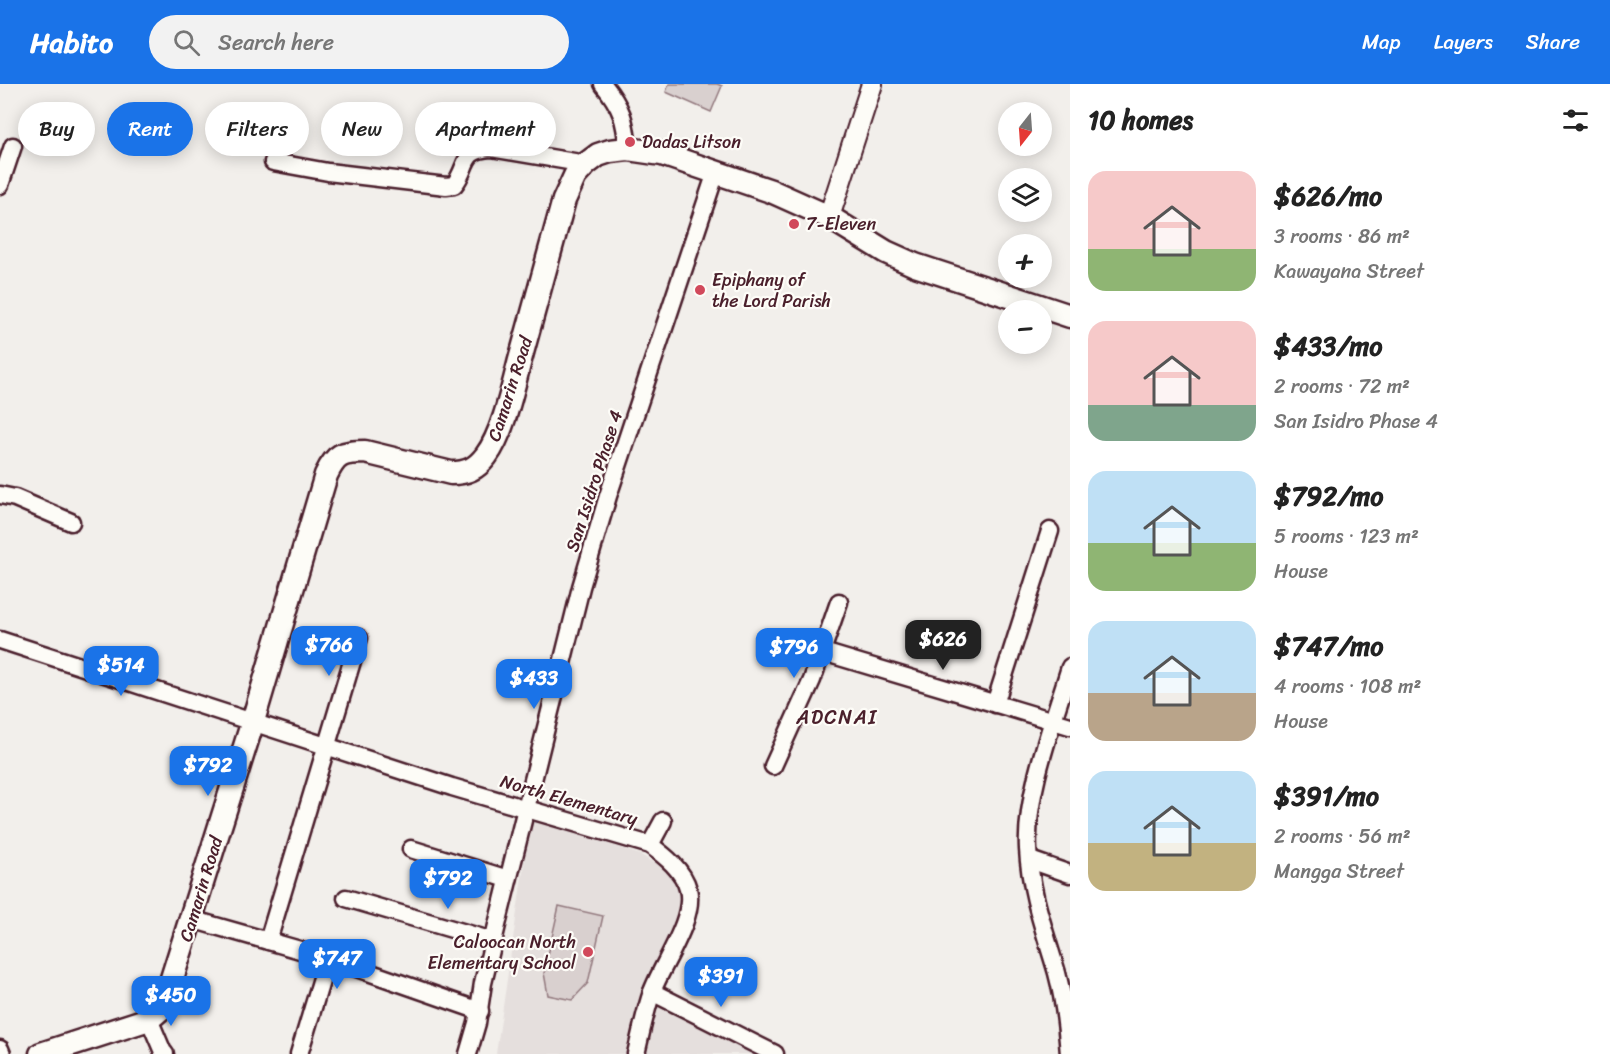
<!DOCTYPE html>
<html lang="en">
<head>
<meta charset="utf-8">
<style>
	body { margin:0; font-family:Sriracha,sans-serif; background:#f2f2f2; color:#222; height:100vh; display:flex; flex-direction:column; font-size:22px; white-space:nowrap }
	* { box-sizing:border-box; margin:0 }
	p { font-size:20px; color:#767676 }
	.icon { flex:none; width:33px; height:33px; fill:none; stroke:currentColor; stroke-width:2; stroke-linecap:round; stroke-linejoin:round }
	.map { position:relative; flex:1; overflow:hidden }
	.drawer { display:flex; flex-direction:column; background:#fff; width:540px }
	.drawer>* { flex:none }
	.top-card { position:absolute; left:18px; top:18px; width:570px; height:54px; display:flex; gap:12px }
	.needle { width:39px; rotate:197deg }
	.buttons { position:absolute; left:998px; top:18px; display:grid; gap:12px }
	.buttons a { display:grid; place-items:center; width:54px; height:54px; border-radius:50%; background:#fff; box-shadow:0 3px 15px #0003; font-size:30px }
	.price { position:absolute; translate:-50% -51px; padding:0 14px; border-radius:12px; background:#1a73e8; color:#fff; font-size:20px; line-height:39px; filter:drop-shadow(0 2px 3px #0008) }
	.price::after { content:''; position:absolute; left:50%; top:36px; width:18px; height:14px; margin-left:-9px; background:inherit; clip-path:polygon(0 0,100% 0,50% 100%) }
	.price.selected { background:#222; color:#fff }
	ul { padding:0; list-style:none }
	li { display:flex; align-items:center; gap:18px; height:150px; padding:0 18px }
	li span { display:grid; place-items:center; flex:none; width:168px; height:120px; border-radius:18px; color:#555 }
	li>.icon { margin-inline-start:auto }
	span .icon { width:72px; height:72px; fill:#fffc; stroke-width:1 }
	li b { font-size:26px }
	h2 { display:flex; justify-content:space-between; align-items:center; height:72px; padding:0 18px; font-size:26px }
	.tag { padding:0 21px; border-radius:27px; background:#fff; box-shadow:0 3px 15px #0003; font-size:21px; line-height:54px }
	.tag.selected { background:#1a73e8; color:#fff }
	header { display:flex; align-items:center; gap:36px; box-sizing:border-box; height:84px; padding:0 30px; background:#1a73e8; color:#fff }
	header strong { font-size:28px }
	nav { display:flex; gap:33px; margin-inline-start:auto; font-size:21px }
	.search { width:420px; height:54px; background:#f2f2f2; display:flex; align-items:center; gap:15px; box-sizing:border-box; padding:0 21px; border-radius:33px; color:#767676; font-size:22px }
	main { display:flex; flex:1; min-height:0 }
	.map>svg:first-child { display:block }
	.built { fill:#e5dfdd }
	.green { fill:#d9d0cf; stroke:#92787d; stroke-width:1.5 }
	.lines { fill:none; stroke-linecap:round; stroke-linejoin:round }
	.minor-casing { stroke:#4a1f2b; stroke-width:21 }
	.tertiary-casing { stroke:#4a1f2b; stroke-width:24 }
	.secondary-casing { stroke:#4a1f2b; stroke-width:27 }
	.minor { stroke:#fdfcf7; stroke-width:16 }
	.tertiary { stroke:#fdfcf7; stroke-width:20 }
	.secondary { stroke:#fdfcf7; stroke-width:22 }
	.poi-dot { fill:#d1495b; stroke:#fdfcf7; stroke-width:2 }
	.labels { text-anchor:middle; dominant-baseline:central; stroke-width:4.5; stroke-linejoin:round; paint-order:stroke }
	.poi-label { font-size:18px; fill:#4a1f2b; stroke:#fdfcf7; text-anchor:start }
	.street-label { font-size:18px; fill:#4a1f2b; stroke:#fdfcf7 }
	.neighbourhood-label { font-size:20px; letter-spacing:1.5px; fill:#4a1f2b; stroke:#fdfcf7 }
</style>
</head>
<body>
<header>
<strong>Habito</strong>
<div class="search"><svg class="icon" aria-label="search" viewBox="0 0 24 24"><circle cx="10" cy="10" r="6"/><path d="M15 15l6 6"/></svg>Search here</div>
<nav><a>Map</a><a>Layers</a><a>Share</a></nav>
</header>
<main>
<div class="map">
<svg width="1070" height="970" viewBox="0 0 1070 970">
	<rect width="100%" height="100%" fill="#f2efeb"/>
	<filter id="ink" filterUnits="userSpaceOnUse"><feTurbulence type="fractalNoise" baseFrequency=".0167" numOctaves="2"/><feDisplacementMap in="SourceGraphic" scale="12" xChannelSelector="R" yChannelSelector="G"/><feConvolveMatrix kernelMatrix="1 2 1 2 8 2 1 2 1" color-interpolation-filters="sRGB"/></filter>
	<g filter="url(#ink)">
		<!-- built -->
		<g class="built">
			<path d="M531,733L641,771L672,790L681,815L633,970H496Z"/>
			<path d="M659,920L751,966L750,970H644Z"/>
		</g>
		<!-- green -->
		<g class="green">
			<path d="M669,0H717L722,2L711,28L666,8Z"/>
			<path d="M559,822L603,832L588,899L572,916L548,911L544,889Z"/>
		</g>
		<g class="lines">
			<!-- minor casing -->
			<g class="minor-casing">
				<g id="minor">
					<path d="M603,0C622,24 625,35 628,65"/>
					<path d="M273,78L328,88L446,102L454,101C469,83 460,66 491,64L586,80"/>
					<path d="M0,101L13,62"/>
					<path d="M0,411L15,414L71,438"/>
					<path d="M0,556L452,703L650,761C665,772 683,786 688,805C696,834 662,880 652,908C645,928 641,949 636,970"/>
					<path d="M823,568L1070,642"/>
					<path d="M995,620L1050,447"/>
					<path d="M773,682L812,596L839,518"/>
					<path d="M650,761L663,737"/>
					<path d="M411,765L508,795"/>
					<path d="M1030,776L1070,790"/>
					<path d="M346,814L493,857"/>
					<path d="M191,835L328,874L480,927"/>
					<path d="M268,857L359,554"/>
					<path d="M652,908L775,970"/>
					<path d="M149,935L163,968L165,970"/>
					<path d="M0,965L2,970"/>
					<path d="M299,970L328,874"/>
					<path d="M468,970L477,939L483,899L498,837L581,503L608,412L716,88"/>
					<path d="M1069,970C1067,943 1064,915 1057,889C1045,848 1030,808 1028,765C1025,710 1054,636 1070,583"/>
				</g>
			</g>
			<!-- tertiary casing -->
			<g class="tertiary-casing">
				<path id="tertiary" d="M829,133L872,0"/>
			</g>
			<!-- secondary casing -->
			<g class="secondary-casing">
				<path id="secondary" d="M41,970L149,935L163,923L253,637L326,391C336,370 342,368 365,368L451,389C467,389 476,385 486,372C503,350 513,303 520,276C535,223 549,169 564,116L575,92L586,80L598,71L610,67L628,65L662,70L771,107L829,133L886,168L915,181L1070,232"/>
			</g>
			<!-- minor -->
			<use href="#minor" class="minor"/>
			<!-- tertiary -->
			<use href="#tertiary" class="tertiary"/>
			<!-- secondary -->
			<use href="#secondary" class="secondary"/>
		</g>
	</g>
	<!-- markers -->
	<g class="poi-dot">
		<circle cx="630" cy="58" r="6"/>
		<circle cx="794" cy="140" r="6"/>
		<circle cx="700" cy="206" r="6"/>
		<circle cx="588" cy="868" r="6"/>
	</g>
	<g class="labels">
		<!-- poi labels -->
		<g class="poi-label">
			<text x="642" y="58">Dadas Litson</text>
			<text x="806" y="140">7-Eleven</text>
			<text x="712" y="196">Epiphany of<tspan x="712" dy="21">the Lord Parish</tspan></text>
			<text x="576" y="858" text-anchor="end">Caloocan North<tspan x="576" dy="21">Elementary School</tspan></text>
		</g>
		<!-- street labels -->
		<g class="street-label">
			<text transform="translate(510 305) rotate(-72)">Camarin Road</text>
			<text transform="translate(594 397) rotate(-72)">San Isidro Phase 4</text>
			<text transform="translate(569 716) rotate(16)">North Elementary</text>
			<text transform="translate(201 805) rotate(-73)">Camarin Road</text>
		</g>
		<!-- neighbourhood labels -->
		<g class="neighbourhood-label">
			<text x="837" y="633">ADCNAI</text>
		</g>
	</g>
</svg>
<div class="buttons">
<a><svg class="needle" viewBox="-14 -14 28 28"><path d="M0-13l5 13h-10z" fill="#e53935"/><path d="M0 13l5-13h-10z" fill="#767676"/></svg></a>
<a><svg class="icon" aria-label="layers" viewBox="0 0 24 24"><path d="M12 4l9 5-9 5-9-5zM3 14l9 5 9-5"/></svg></a>
<a>+</a>
<a>−</a>
</div>
<b class="price selected" style="left:943px;top:587px">$626</b>
<b class="price" style="left:329px;top:593px">$766</b>
<b class="price" style="left:794px;top:595px">$796</b>
<b class="price" style="left:121px;top:613px">$514</b>
<b class="price" style="left:534px;top:626px">$433</b>
<b class="price" style="left:208px;top:713px">$792</b>
<b class="price" style="left:448px;top:826px">$792</b>
<b class="price" style="left:337px;top:906px">$747</b>
<b class="price" style="left:721px;top:924px">$391</b>
<b class="price" style="left:171px;top:943px">$450</b>
<div class="top-card">
<a class="tag">Buy</a>
<a class="tag selected">Rent</a>
<a class="tag">Filters</a>
<a class="tag">New</a>
<a class="tag">Apartment</a>
</div>
</div>
<section class="drawer">
<h2>10 homes<svg class="icon" aria-label="filters" viewBox="0 0 24 24"><path d="M4 7h16M4 17h16"/><circle cx="9" cy="7" r="2"/><circle cx="15" cy="17" r="2"/></svg></h2>
<ul>
<li><span style="background:linear-gradient(#f6c9c9 65%,#8fb573 0)"><svg class="icon" aria-label="home" viewBox="0 0 24 24"><path d="M3 11l9-7 9 7M6 9v11h12V9"/></svg></span><div><b>$626/mo</b><p>3 rooms · 86 m²</p><p>Kawayana Street</p></div></li>
<li><span style="background:linear-gradient(#f6c9c9 70%,#7fa58c 0)"><svg class="icon" aria-label="home" viewBox="0 0 24 24"><path d="M3 11l9-7 9 7M6 9v11h12V9"/></svg></span><div><b>$433/mo</b><p>2 rooms · 72 m²</p><p>San Isidro Phase 4</p></div></li>
<li><span style="background:linear-gradient(#bfe0f5 60%,#8fb573 0)"><svg class="icon" aria-label="home" viewBox="0 0 24 24"><path d="M3 11l9-7 9 7M6 9v11h12V9"/></svg></span><div><b>$792/mo</b><p>5 rooms · 123 m²</p><p>House</p></div></li>
<li><span style="background:linear-gradient(#bfe0f5 60%,#b9a48a 0)"><svg class="icon" aria-label="home" viewBox="0 0 24 24"><path d="M3 11l9-7 9 7M6 9v11h12V9"/></svg></span><div><b>$747/mo</b><p>4 rooms · 108 m²</p><p>House</p></div></li>
<li><span style="background:linear-gradient(#bfe0f5 60%,#c2b280 0)"><svg class="icon" aria-label="home" viewBox="0 0 24 24"><path d="M3 11l9-7 9 7M6 9v11h12V9"/></svg></span><div><b>$391/mo</b><p>2 rooms · 56 m²</p><p>Mangga Street</p></div></li>
</ul>
</section>
</main>
</body>
</html>
